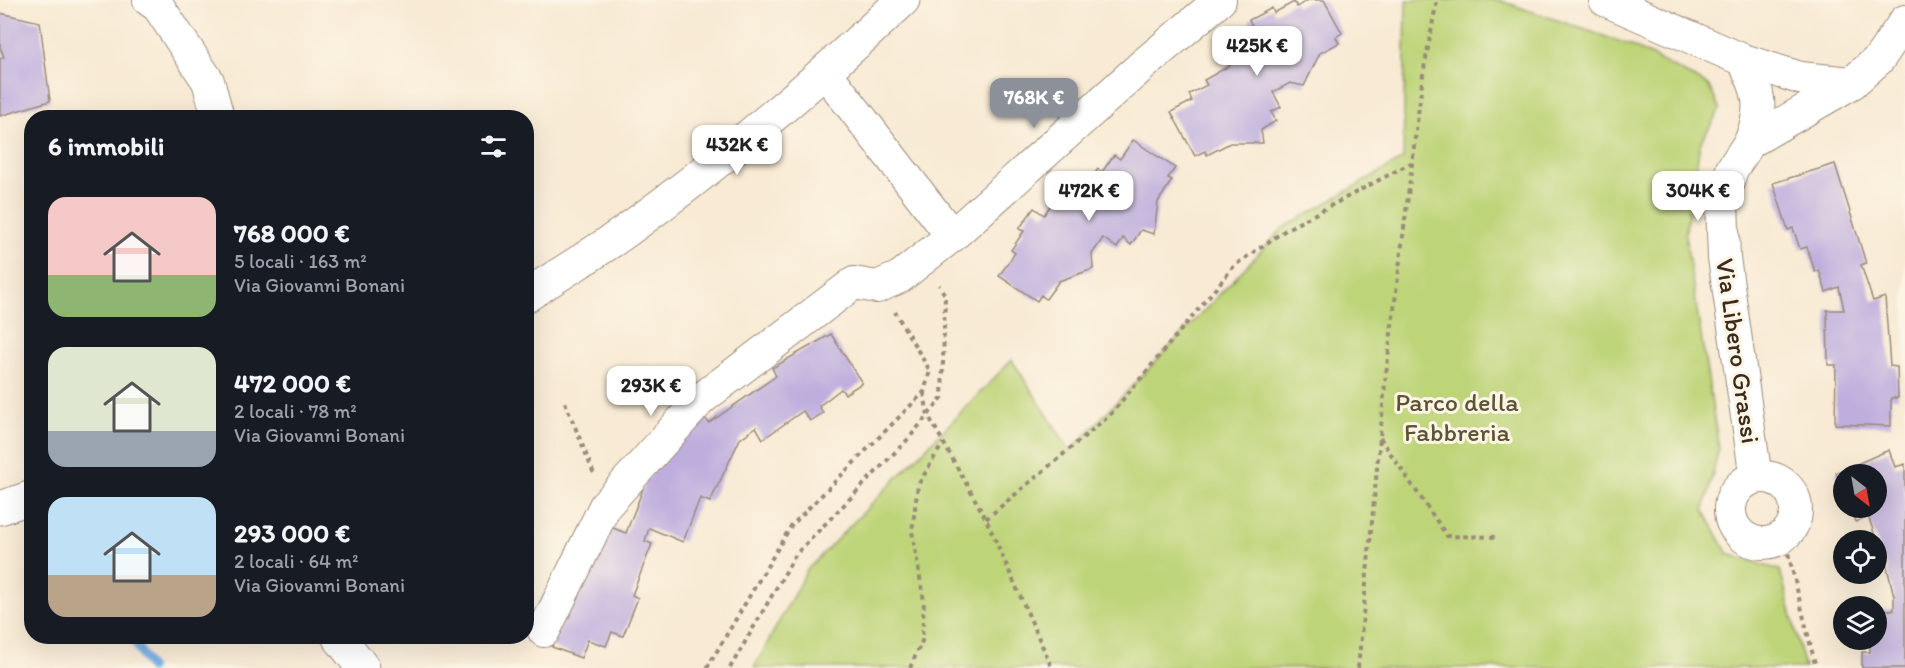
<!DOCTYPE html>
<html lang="it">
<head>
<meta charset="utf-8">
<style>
	body { margin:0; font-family:Itim,sans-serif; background:#20242c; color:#f1f3f6; height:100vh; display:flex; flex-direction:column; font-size:22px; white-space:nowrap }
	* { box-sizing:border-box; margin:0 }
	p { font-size:20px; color:#9ea1a6 }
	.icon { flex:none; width:33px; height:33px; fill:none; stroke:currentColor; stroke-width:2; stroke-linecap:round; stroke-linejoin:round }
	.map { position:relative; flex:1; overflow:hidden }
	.sheet { position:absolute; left:24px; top:110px; width:510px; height:534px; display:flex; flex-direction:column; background:#171b24; border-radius:24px; box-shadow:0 6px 24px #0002 }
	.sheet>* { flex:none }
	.needle { width:39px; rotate:149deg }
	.controls { position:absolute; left:1833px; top:464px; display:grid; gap:12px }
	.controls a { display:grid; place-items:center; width:54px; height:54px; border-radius:50%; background:#171b24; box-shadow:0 6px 24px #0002; font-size:30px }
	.price { position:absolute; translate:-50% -51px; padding:0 14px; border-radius:12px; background:#fff; color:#222; font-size:20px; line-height:39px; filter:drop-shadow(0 2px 3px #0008) }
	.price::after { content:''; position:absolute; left:50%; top:36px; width:18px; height:14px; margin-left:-9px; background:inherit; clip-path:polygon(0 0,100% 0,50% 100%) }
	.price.current { background:#8c9099; color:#fff }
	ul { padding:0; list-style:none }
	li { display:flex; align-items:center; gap:18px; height:150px; padding:0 24px }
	li span { display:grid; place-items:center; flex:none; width:168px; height:120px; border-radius:18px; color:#555 }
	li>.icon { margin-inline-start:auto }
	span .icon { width:72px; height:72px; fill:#fffc; stroke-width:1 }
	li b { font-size:26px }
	h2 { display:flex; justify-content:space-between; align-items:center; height:72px; padding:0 24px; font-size:26px }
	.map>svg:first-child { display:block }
	.green { fill:#bdd478; stroke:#7c7f4b; stroke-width:1.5 }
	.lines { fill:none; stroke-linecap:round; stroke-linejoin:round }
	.stream { stroke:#75aee5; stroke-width:9 }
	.building { fill:#beaede }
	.street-casing { stroke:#9a8a79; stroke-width:34 }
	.secondary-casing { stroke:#9a8a79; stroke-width:35 }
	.path { stroke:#9a8a79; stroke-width:4; stroke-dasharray:4.5 4.5; stroke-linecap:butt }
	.street { stroke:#fff; stroke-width:32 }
	.secondary { stroke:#fff; stroke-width:33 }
	.labels { text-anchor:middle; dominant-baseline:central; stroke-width:6; stroke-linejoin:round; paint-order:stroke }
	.street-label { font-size:26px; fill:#3b2a1e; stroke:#fcf5e5 }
	.park-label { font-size:26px; fill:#5c5434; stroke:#fcf5e5 }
</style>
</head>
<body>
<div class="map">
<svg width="1905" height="668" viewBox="0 0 1905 668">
	<rect width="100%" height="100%" fill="#fcf5e5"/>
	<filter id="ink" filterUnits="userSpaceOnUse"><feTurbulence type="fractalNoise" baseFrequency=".0167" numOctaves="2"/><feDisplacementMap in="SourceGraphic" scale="12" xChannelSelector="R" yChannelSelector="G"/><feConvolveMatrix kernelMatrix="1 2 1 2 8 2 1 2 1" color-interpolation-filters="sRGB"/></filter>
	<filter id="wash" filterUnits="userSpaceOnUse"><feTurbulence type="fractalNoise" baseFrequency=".008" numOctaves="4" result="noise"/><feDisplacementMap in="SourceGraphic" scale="24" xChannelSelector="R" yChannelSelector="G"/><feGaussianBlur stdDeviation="1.35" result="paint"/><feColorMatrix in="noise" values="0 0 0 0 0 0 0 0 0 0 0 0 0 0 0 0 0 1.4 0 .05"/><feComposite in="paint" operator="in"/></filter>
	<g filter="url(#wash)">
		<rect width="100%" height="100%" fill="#f8ead4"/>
		<!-- green -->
		<path class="green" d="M1406,0H1498L1630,45L1708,85L1720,109L1700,144L1685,235L1719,448L1704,510L1728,554L1780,570L1805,668H754L807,570L1012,360L1070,451L1283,228L1403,159Z"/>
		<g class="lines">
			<!-- stream -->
			<path class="stream" d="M131,636L150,668"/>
		</g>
		<g id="blocks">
			<!-- building -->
			<g class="building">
				<path d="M1308,0H1324L1342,33L1336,37L1339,43L1320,53L1304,86L1290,83L1273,92L1281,107L1271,112L1276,121L1261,130L1263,143H1230L1207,155L1205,151L1195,156L1171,112L1192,101L1189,94L1207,85L1204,80L1238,61L1229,45L1255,31L1249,20L1272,8L1274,13L1294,2L1297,7Z"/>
				<path d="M0,13L40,22L50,101L0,116V59L4,57L0,47Z"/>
				<path d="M1133,140L1175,168L1168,178L1172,180L1158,202L1154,234L1141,230L1131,245L1123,238L1117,248L1103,238L1092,254L1093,269L1059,281L1046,299L1041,295L1037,301L999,276L1015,253L1011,250L1024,231L1019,229L1034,208L1044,215L1061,190L1076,201L1098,169L1102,172L1114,155L1120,159Z"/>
				<path d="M1835,164L1866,263L1861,265L1873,301L1885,297L1890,366L1897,367L1898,398H1891V426L1835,424L1836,365H1828L1827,310H1844L1839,287L1826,292L1819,270L1815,272L1807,247L1800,249L1793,228L1788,230L1773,183Z"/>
				<path d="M831,334L862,383L845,394L841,389L819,406L823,413L810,421L803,411L763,439L756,427L740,439L710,502L700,498L683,542L649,528L645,541L652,544L632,595L638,598L623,636L612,632L606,646L588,640L581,658L552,647L593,541L605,525L626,533L646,481L701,413L709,423L776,376L772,368Z"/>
				<path d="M1889,450L1895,467L1905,464V668H1862V652H1870V639H1876V610H1894V596L1886,563L1876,568V548L1879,547L1868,516L1856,522L1850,507H1876V474H1844L1843,492L1836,473Z"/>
			</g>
		</g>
	</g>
	<g filter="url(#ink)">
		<use href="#blocks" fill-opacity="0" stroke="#9a8a79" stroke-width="1.5"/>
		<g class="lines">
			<!-- street casing -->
			<g class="street-casing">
				<g id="street">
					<path d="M149,0L158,6L208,81L218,117"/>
					<path d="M1605,0L1743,60"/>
					<path d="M826,73L952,236"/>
					<path d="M1750,142C1764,108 1760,91 1743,60L1800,78L1852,83"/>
					<circle cx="1763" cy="510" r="33"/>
					<path d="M1756,478L1724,258L1722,202L1732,169L1750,142L1852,83L1879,59L1905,21"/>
					<path d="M544,631L605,506L701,399L854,283L877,287L900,277L952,236L1144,64L1220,0"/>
				</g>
			</g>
			<!-- secondary casing -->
			<g class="secondary-casing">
				<g id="secondary">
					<path d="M526,296C559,274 594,254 626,231C723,161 816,82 903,0"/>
					<path d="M0,508L32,497"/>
					<path d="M338,636L363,668"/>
				</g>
			</g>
			<!-- path -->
			<g class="path">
				<path d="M924,393L928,415L986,519L1052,668"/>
				<path d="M565,402L594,474"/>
				<path d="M1380,438L1447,536L1499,537"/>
				<path d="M986,519L1110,415L1235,265L1287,229L1411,163"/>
				<path d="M1784,536L1816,668"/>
				<path d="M707,668L791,526L924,392L930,371L895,312"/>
				<path d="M730,668L796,554L909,438L942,398L945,295L939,285"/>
				<path d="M910,668L922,641L924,601L912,531L918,485L943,443"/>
				<path d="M1358,668L1386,374L1423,74L1437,0"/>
			</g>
			<!-- street -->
			<use href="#street" class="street"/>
			<!-- secondary -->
			<use href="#secondary" class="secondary"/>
		</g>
	</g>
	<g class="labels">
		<!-- street labels -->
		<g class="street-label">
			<text transform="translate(1738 351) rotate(82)">Via Libero Grassi</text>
		</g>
		<!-- park labels -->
		<g class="park-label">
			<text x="1457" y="402">Parco della<tspan x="1457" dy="30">Fabbreria</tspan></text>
		</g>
	</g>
</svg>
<div class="controls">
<a><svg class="needle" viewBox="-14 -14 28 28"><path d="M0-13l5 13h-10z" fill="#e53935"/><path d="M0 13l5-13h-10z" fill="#9ea1a6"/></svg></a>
<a><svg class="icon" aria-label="locate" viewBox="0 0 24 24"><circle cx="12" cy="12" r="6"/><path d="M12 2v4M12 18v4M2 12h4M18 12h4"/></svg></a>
<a><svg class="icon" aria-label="layers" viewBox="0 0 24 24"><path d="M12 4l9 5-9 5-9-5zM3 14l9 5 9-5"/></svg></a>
</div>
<b class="price" style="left:1257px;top:77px">425K €</b>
<b class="price current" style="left:1034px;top:129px">768K €</b>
<b class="price" style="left:737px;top:176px">432K €</b>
<b class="price" style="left:1089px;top:222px">472K €</b>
<b class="price" style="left:1698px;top:222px">304K €</b>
<b class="price" style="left:651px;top:417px">293K €</b>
<section class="sheet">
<h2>6 immobili<svg class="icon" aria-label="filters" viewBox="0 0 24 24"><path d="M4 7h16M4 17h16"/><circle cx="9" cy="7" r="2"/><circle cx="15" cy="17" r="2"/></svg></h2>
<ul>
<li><span style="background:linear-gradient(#f6c9c9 65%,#8fb573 0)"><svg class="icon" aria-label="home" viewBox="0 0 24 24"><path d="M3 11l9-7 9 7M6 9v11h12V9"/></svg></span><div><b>768 000 €</b><p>5 locali · 163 m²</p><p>Via Giovanni Bonani</p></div></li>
<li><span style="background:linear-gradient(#dfe7d0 70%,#9aa5b1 0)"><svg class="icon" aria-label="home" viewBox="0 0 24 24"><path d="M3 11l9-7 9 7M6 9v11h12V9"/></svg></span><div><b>472 000 €</b><p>2 locali · 78 m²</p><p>Via Giovanni Bonani</p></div></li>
<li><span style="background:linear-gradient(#bfe0f5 65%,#b9a48a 0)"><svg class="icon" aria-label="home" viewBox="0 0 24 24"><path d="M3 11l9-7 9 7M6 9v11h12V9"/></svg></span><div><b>293 000 €</b><p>2 locali · 64 m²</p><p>Via Giovanni Bonani</p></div></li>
</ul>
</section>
</div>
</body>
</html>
